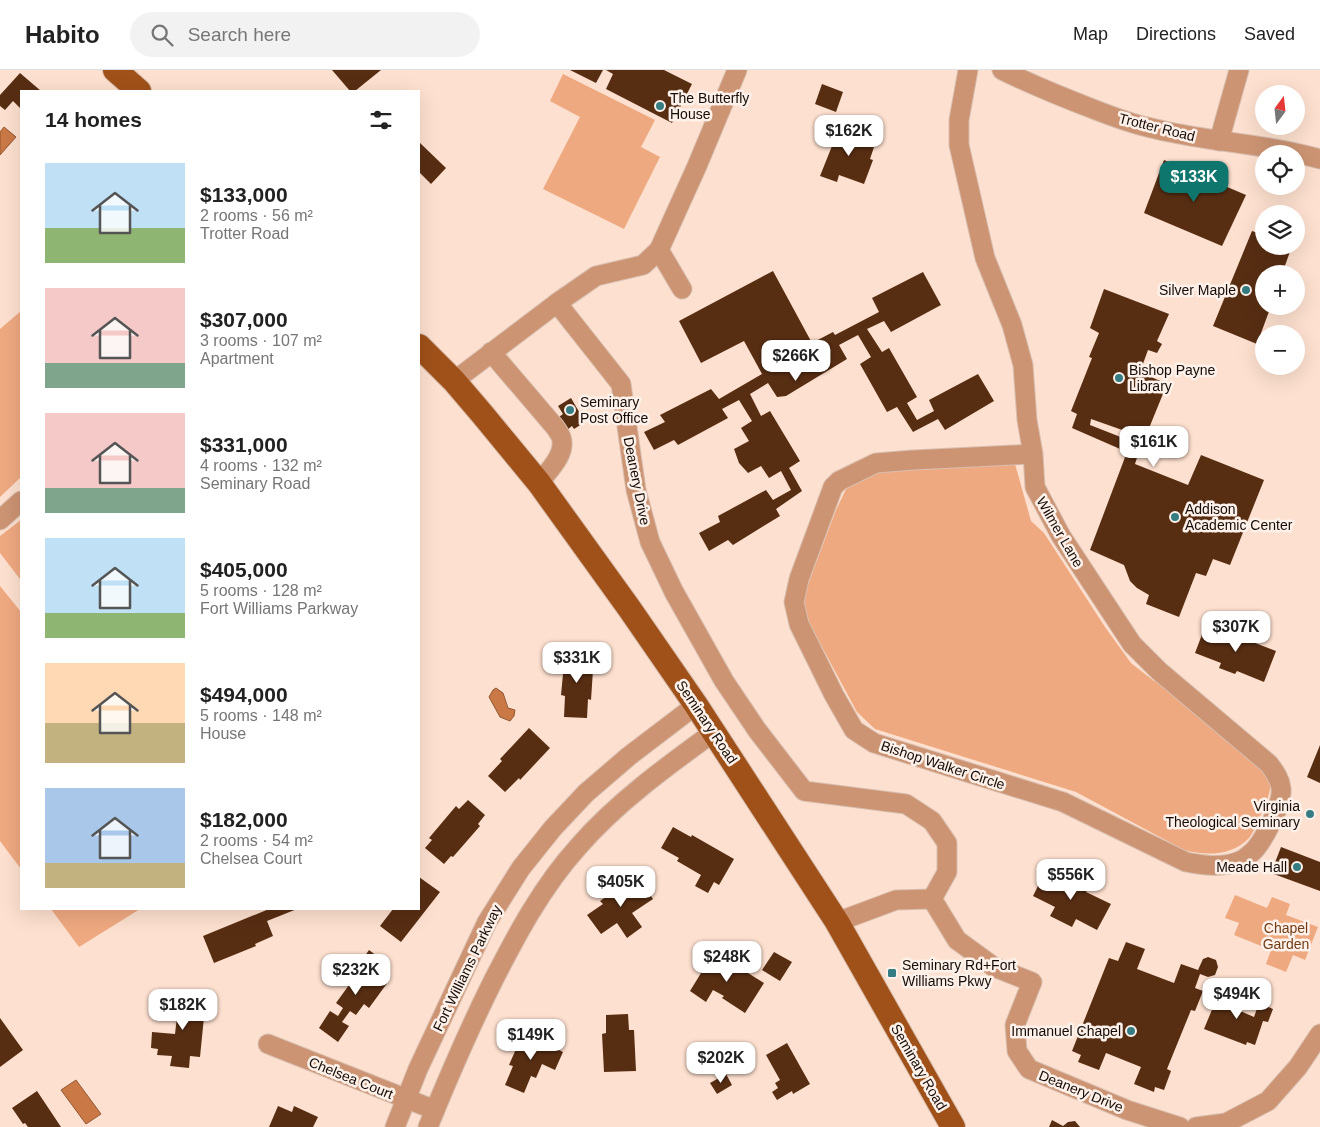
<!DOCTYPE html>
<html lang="en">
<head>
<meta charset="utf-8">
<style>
	body { margin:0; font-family:Arial,sans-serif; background:#f2f2f2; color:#222; height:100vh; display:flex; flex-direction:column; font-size:19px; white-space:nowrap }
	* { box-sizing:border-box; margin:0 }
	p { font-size:16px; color:#767676 }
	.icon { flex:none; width:28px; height:28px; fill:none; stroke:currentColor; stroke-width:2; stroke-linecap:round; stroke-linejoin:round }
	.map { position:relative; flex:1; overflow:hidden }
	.drawer { position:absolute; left:20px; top:20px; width:400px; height:820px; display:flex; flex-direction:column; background:#fff; border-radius:0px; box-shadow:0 5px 20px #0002 }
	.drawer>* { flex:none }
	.needle { width:32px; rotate:15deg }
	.tools { position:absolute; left:1255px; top:15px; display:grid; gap:10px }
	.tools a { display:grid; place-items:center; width:50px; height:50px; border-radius:50%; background:#fff; box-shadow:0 5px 20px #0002; font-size:25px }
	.price { position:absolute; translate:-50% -42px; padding:0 11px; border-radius:10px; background:#fff; color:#222; font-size:16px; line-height:32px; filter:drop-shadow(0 1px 2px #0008) }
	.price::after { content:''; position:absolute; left:50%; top:30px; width:15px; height:11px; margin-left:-8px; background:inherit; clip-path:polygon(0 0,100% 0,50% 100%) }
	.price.active { background:#0f766e; color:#fff }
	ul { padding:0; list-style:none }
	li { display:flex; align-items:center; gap:15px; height:125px; padding:0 25px }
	li span { display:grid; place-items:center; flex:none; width:140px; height:100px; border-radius:0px; color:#555 }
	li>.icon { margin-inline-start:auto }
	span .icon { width:60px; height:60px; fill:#fffc; stroke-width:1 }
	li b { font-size:21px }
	h2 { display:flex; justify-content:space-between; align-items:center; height:60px; padding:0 25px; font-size:21px }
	header { display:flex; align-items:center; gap:30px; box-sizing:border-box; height:70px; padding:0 25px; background:#fff; border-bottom:1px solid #e0e0e0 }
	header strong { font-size:24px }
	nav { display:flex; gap:28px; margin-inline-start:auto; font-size:18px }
	.search { width:350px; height:45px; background:#f2f2f2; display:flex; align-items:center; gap:12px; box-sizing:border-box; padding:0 18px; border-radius:28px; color:#767676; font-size:19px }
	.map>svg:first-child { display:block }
	.green { fill:#efa981 }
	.water { fill:#ca7946; stroke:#945833 }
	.building { fill:#582e13 }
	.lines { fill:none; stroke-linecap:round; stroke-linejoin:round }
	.minor-casing { stroke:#d8beaf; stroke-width:21 }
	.major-casing { stroke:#d8beaf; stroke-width:26 }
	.minor { stroke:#cc9473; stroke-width:19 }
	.major { stroke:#a05119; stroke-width:24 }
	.poi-dot { fill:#357d82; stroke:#fdf1ea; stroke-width:2 }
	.labels { text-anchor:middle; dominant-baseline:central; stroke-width:5; stroke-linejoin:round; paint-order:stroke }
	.poi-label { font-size:14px; fill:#160c07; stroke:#fdf1ea; text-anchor:start }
	.street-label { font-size:14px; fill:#160c07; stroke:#fdf1ea }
	.park-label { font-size:14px; fill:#723c17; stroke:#fdf1ea }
</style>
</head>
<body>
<header>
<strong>Habito</strong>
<div class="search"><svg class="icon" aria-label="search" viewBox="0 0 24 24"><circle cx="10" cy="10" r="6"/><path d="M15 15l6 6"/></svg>Search here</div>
<nav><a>Map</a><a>Directions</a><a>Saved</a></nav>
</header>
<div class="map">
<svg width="1320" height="1057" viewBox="0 0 1320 1057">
	<rect width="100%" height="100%" fill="#fde0cf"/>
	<!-- green -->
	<g class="green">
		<path d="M563,4L655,50L641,77L660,87L624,159L543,119L580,47L550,31Z"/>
		<path d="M21,241V407L0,427V259Z"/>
		<path d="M1015,394L1031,451L1044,463L1105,557L1131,593L1154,611H1160L1263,697C1265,702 1269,709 1270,715C1271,724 1264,736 1261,744C1258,751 1254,762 1249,768C1232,786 1206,786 1184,780L1076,722L875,659L857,642L808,551L805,537V522L836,440L847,417L879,398Z"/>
		<path d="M21,450V508L20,509L0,483V466Z"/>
		<path d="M0,516L21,542V799L0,771Z"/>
		<path d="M1235,825L1267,838L1272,827L1290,834L1286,845L1318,857L1305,890L1293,885L1286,902L1266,894L1271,880L1234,865L1239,853L1225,848Z"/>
		<path d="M51,839H140L79,877Z"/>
	</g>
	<!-- water -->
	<g class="water">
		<path d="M4,57L16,67L0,85V62Z"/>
		<path d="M496,618L503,623L508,638L515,640L514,646L510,651L500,647L489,627L493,620Z"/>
		<path d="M76,1010L101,1044L86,1054L61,1020Z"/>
	</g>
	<!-- building -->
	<g class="building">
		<path d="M332,0H381L355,21H350Z"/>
		<path d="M570,0H603L596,13Z"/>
		<path d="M606,0H664L692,14L672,53L606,19L613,4Z"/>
		<path d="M20,3L41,21H21V39L13,31L5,40L0,36V25Z"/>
		<path d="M822,14L843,22L836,42L815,34Z"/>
		<path d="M850,58L868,65L866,71L875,74L870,89L873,90L864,114L839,105L837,112L820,106L832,76L828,74L833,60L847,65Z"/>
		<path d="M419,72L446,98L431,114L419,102Z"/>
		<path d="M1164,90L1246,125L1222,176L1144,143Z"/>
		<path d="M1252,161L1264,165V176H1292L1282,204H1264V236H1271L1257,274L1213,256Z"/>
		<path d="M773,201L812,273L833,262L835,265L879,242L872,228L923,202L941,235L891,262L884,251L867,259L882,282L889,278L917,327L907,333L917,350L934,341L929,330L978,304L994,331L945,360L938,349L913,362L897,337L887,342L860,294L871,287L858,265L839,275L847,289L786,326L777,327L768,313L750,324L761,346L770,341L800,391L789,398L802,421L776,439L780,446L733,475L728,470L709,481L699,463L720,452L718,446L766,420L773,430L791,420L781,401L769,408L761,396L748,403L739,393L734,379L749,371L741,358L752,351L739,330L722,339L728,348L678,375L674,370L654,380L644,362L665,352L660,345L711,319L719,329L762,304L744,271L701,293L679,251Z"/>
		<path d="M1104,219L1169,244L1157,271L1162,274L1157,283L1148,280L1140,302L1167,314L1145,368L1091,349L1090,355L1141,375L1135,394L1188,415L1201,385L1264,410L1230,495L1213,489L1206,506L1196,503L1179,547L1146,534L1149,525L1137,518L1130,511L1124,495L1090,480L1127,382L1072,358L1077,344L1071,341L1092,288L1089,287L1099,263L1090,258Z"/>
		<path d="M571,328L585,352L574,359L572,356L567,360L559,347L563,344L558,336Z"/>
		<path d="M1206,554L1276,581L1264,612L1237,601L1235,604L1219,598L1221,593L1195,583Z"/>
		<path d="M565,583L594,585L591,630L588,629L587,648L564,647L565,626L561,625Z"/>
		<path d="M529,658L550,678L520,710L519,708L505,722L488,706L502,691L500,689Z"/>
		<path d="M1320,675V713L1307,707Z"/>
		<path d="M468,730L485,745L478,754L480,756L453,787L451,786L444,794L425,778L432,770L429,768L456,736L459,739Z"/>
		<path d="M673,757L691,767L692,765L734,789L719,815L714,812L708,823L695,816L701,805L677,791L679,788L661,778Z"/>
		<path d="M1281,777L1320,792V821L1271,803Z"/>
		<path d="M1046,800L1070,812L1072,808L1089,816L1086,822L1111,834L1097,860L1076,849L1072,857L1050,846L1055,837L1033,826Z"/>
		<path d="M636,806L653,829L632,843L642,857L627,868L617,853L601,864L587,845L603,834L600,831Z"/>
		<path d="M419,807L440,822L401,872L380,856L393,839H419Z"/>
		<path d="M269,839H297L267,851L273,866L255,874L256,876L214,893L203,866Z"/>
		<path d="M1126,872L1145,879L1137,899L1174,913L1181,894L1198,900L1203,889L1208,887L1216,890L1218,897L1215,905L1208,907L1200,904L1195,918L1203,921L1195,941L1191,940L1167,999L1171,1001L1164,1020L1155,1017L1154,1022L1134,1014L1141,997L1106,983L1099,1000L1078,992L1081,985L1072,981L1109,888L1118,891Z"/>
		<path d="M369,880L381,889L373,901L388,912L369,938L364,934L356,945L350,941L342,952L349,956L338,972L319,958L330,941L338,946L343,938L336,933L349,915L344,912L352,901L356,904L361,898L358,896Z"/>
		<path d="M714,882L764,913L745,943L722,928L724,926L713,920L706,932L690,921Z"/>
		<path d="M774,882L792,892L780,911L762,900Z"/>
		<path d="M1228,921L1243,927L1238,940L1254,947L1259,933L1273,939L1268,952L1263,951L1255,975L1247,972L1246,975L1204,959L1216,930L1223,933Z"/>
		<path d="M169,923L206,927L200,987L190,986L189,998L170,996L172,986L157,985L158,979L151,978L152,962L175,964L178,938L168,937Z"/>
		<path d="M628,944L629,960H634L636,1001L604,1002L602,964L606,963V945Z"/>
		<path d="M0,948L23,980L0,997Z"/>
		<path d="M523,963L551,975V976L563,982L555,1000L542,994L536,1008L531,1006L524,1023L505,1015L513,996L509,995Z"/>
		<path d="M787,973L810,1014L793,1024L792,1021L777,1030L772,1022L778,1018L775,1013L780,1010L766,985Z"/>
		<path d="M726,1004L732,1015L717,1024L710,1013Z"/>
		<path d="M37,1021L61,1057H28L25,1053L23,1054L12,1038Z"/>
		<path d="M278,1036L292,1042L294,1036L318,1047L313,1057H269Z"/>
		<path d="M1052,1050L1063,1056L1068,1052L1075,1051L1080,1057H1049Z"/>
	</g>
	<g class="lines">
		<!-- minor casing -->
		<g class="minor-casing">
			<g id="minor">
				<path d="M737,0L697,96L659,180L643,195L596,206L557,233L621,314L636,420L650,472L674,522L724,611L757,660L804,721L906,734L932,751L947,773V802L932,829L957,870L994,897L1032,912L1015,955L1017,981L1029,999L1127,1040L1180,1057"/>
				<path d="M968,0L959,50V75L985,188L1012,255L1023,295L1027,350L1033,384L1035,417L1061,466L1132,574L1159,601L1269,694C1275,702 1280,709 1281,718C1283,734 1262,775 1250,784C1247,787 1241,791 1237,792C1221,798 1202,795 1186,792L1063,732L874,673L854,660L834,625L799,554L794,532L799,509L833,417L839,411L876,393L913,390L1033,384"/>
				<path d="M1002,0C1032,15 1062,27 1093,39C1111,46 1129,53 1147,57C1204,72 1264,73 1320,89"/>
				<path d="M1219,71L1239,0"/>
				<path d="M659,180L682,219"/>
				<path d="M491,282L555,357C557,360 560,364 561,367C567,384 548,401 539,413"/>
				<path d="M454,311L557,233"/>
				<path d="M0,450L21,431"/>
				<path d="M837,852L896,830L932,829"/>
				<path d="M268,974L435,1040"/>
				<path d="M395,1057L418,999L487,852L521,798L553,758L586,723L629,686L696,635"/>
				<path d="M428,1057C448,1008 469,959 493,911C517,864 542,817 578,777C616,733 667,696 714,662"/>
				<path d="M1196,1057L1226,1053L1268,1031L1298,997L1320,964"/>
			</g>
		</g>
		<!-- major casing -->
		<g class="major-casing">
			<g id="major">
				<path d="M115,0L139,21"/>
				<path d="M419,276L454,311L483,345L539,413L629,538L696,635L837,852L953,1057"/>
			</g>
		</g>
		<!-- minor -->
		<use href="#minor" class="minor"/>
		<!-- major -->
		<use href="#major" class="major"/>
	</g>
	<!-- markers -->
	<g class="poi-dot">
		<circle cx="660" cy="36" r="5"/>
		<circle cx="1246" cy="220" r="5"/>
		<circle cx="1119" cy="308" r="5"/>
		<circle cx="570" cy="340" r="5"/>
		<circle cx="1175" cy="447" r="5"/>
		<circle cx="1310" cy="744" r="5"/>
		<circle cx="1297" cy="797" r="5"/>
		<rect x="887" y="898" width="10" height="10" rx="2.5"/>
		<circle cx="1131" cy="961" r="5"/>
	</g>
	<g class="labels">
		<!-- poi labels -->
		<g class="poi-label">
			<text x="670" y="28">The Butterfly<tspan x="670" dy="16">House</tspan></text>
			<text x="1236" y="220" text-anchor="end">Silver Maple</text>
			<text x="1129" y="300">Bishop Payne<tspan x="1129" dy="16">Library</tspan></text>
			<text x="580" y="332">Seminary<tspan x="580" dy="16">Post Office</tspan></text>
			<text x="1185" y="439">Addison<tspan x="1185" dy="16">Academic Center</tspan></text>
			<text x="1300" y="736" text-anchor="end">Virginia<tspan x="1300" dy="16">Theological Seminary</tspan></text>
			<text x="1287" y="797" text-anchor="end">Meade Hall</text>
			<text x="902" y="895">Seminary Rd+Fort<tspan x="902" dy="16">Williams Pkwy</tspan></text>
			<text x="1121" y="961" text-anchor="end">Immanuel Chapel</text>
		</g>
		<!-- street labels -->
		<g class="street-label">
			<text transform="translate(1157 57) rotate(14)">Trotter Road</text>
			<text transform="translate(637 411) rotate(79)">Deanery Drive</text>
			<text transform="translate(1060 462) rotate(60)">Wilmer Lane</text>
			<text transform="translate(707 652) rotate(56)">Seminary Road</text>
			<text transform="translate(943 695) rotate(18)">Bishop Walker Circle</text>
			<text transform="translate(467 898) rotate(-64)">Fort Williams Parkway</text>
			<text transform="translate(919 997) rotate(60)">Seminary Road</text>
			<text transform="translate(351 1008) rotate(22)">Chelsea Court</text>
			<text transform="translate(1081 1021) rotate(22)">Deanery Drive</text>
		</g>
		<!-- park labels -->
		<g class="park-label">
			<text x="1286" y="858">Chapel<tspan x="1286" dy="16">Garden</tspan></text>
		</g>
	</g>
</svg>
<div class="tools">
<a><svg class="needle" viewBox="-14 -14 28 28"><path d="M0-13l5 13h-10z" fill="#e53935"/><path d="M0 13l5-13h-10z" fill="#767676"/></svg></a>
<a><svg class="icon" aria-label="locate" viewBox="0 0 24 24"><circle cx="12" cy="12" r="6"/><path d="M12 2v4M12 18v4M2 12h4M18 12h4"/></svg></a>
<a><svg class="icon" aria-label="layers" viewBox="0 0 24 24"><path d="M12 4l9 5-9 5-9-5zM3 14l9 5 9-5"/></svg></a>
<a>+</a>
<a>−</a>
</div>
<b class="price" style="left:849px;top:87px">$162K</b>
<b class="price active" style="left:1194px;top:133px">$133K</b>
<b class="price" style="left:796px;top:312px">$266K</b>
<b class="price" style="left:1154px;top:398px">$161K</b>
<b class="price" style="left:1236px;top:583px">$307K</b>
<b class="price" style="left:577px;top:614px">$331K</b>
<b class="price" style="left:1071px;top:831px">$556K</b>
<b class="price" style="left:621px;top:838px">$405K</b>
<b class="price" style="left:727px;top:913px">$248K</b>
<b class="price" style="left:356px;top:926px">$232K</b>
<b class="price" style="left:1237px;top:950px">$494K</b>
<b class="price" style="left:183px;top:961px">$182K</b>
<b class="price" style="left:531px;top:991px">$149K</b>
<b class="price" style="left:721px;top:1014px">$202K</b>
<section class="drawer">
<h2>14 homes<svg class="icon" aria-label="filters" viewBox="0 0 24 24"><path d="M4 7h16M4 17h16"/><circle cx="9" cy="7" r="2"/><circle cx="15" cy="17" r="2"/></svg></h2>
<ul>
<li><span style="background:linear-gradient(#bfe0f5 65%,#8fb573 0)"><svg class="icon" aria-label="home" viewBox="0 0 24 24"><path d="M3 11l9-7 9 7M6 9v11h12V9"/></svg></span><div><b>$133,000</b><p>2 rooms · 56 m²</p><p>Trotter Road</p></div></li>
<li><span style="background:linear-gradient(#f6c9c9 75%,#7fa58c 0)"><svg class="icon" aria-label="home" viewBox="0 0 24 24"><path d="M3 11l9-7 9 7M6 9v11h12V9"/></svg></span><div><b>$307,000</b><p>3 rooms · 107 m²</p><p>Apartment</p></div></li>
<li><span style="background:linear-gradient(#f6c9c9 75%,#7fa58c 0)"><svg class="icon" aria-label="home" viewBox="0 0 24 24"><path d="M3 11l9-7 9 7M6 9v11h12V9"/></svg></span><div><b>$331,000</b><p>4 rooms · 132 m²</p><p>Seminary Road</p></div></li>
<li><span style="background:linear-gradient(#bfe0f5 75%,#8fb573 0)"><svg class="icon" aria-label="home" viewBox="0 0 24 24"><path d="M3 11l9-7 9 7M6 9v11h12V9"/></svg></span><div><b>$405,000</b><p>5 rooms · 128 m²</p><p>Fort Williams Parkway</p></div></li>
<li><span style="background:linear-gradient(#ffd9b3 60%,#c2b280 0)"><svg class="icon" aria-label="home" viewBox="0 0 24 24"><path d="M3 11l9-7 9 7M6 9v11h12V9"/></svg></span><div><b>$494,000</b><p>5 rooms · 148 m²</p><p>House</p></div></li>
<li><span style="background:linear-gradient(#a9c7e8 75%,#c2b280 0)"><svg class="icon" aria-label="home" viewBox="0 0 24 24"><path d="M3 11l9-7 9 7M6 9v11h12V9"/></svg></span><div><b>$182,000</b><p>2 rooms · 54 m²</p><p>Chelsea Court</p></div></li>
</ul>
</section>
</div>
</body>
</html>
